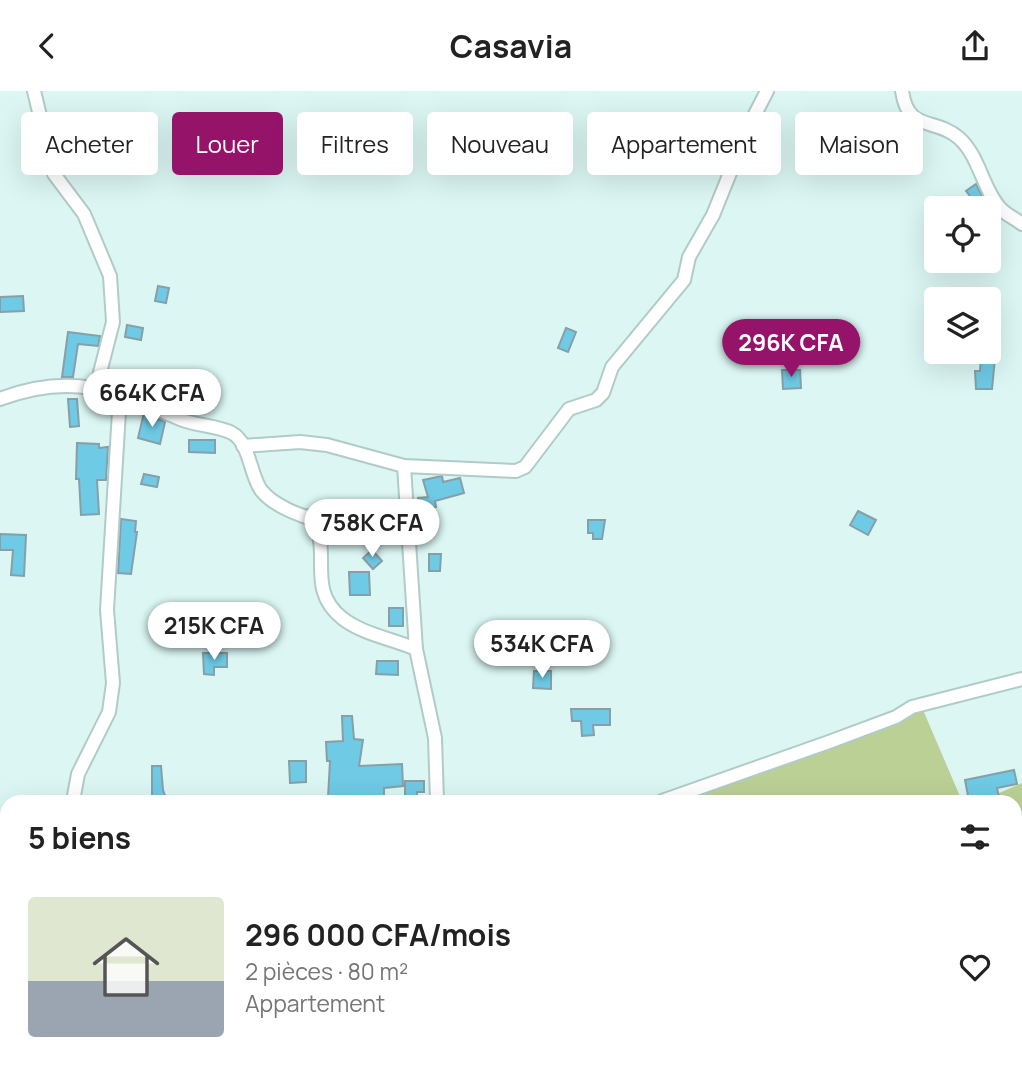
<!DOCTYPE html>
<html lang="fr">
<head>
<meta charset="utf-8">
<style>
	body { margin:0; font-family:Manrope,sans-serif; background:#f6f6f6; color:#222; height:100vh; display:flex; flex-direction:column; font-size:26px; white-space:nowrap }
	* { box-sizing:border-box; margin:0 }
	p { font-size:23px; color:#767676 }
	.icon { flex:none; width:38px; height:38px; fill:none; stroke:currentColor; stroke-width:2; stroke-linecap:round; stroke-linejoin:round }
	.map { position:relative; flex:1; overflow:hidden }
	.sheet { position:absolute; left:0px; top:704px; width:1022px; height:275px; display:flex; flex-direction:column; background:#fff; border-radius:21px 21px 0 0; box-shadow:0 7px 28px #0002 }
	.sheet>* { flex:none }
	.banner { position:absolute; left:21px; top:21px; width:980px; height:63px; display:flex; gap:14px }
	.tools { position:absolute; left:924px; top:105px; display:grid; gap:14px }
	.tools a { display:grid; place-items:center; width:77px; height:77px; border-radius:7px; background:#fff; box-shadow:0 7px 28px #0002; font-size:35px }
	.price { position:absolute; translate:-50% -60px; padding:0 16px; border-radius:24px; background:#fff; color:#222; font-size:23px; line-height:46px; filter:drop-shadow(0 2px 4px #0008) }
	.price::after { content:''; position:absolute; left:50%; top:42px; width:21px; height:16px; margin-left:-10px; background:inherit; clip-path:polygon(0 0,100% 0,50% 100%) }
	.price.on { background:#96136a; color:#fff }
	ul { padding:0; list-style:none }
	li { display:flex; align-items:center; gap:21px; height:175px; padding:0 28px }
	li span { display:grid; place-items:center; flex:none; width:196px; height:140px; border-radius:7px; color:#555 }
	li>.icon { margin-inline-start:auto }
	span .icon { width:84px; height:84px; fill:#fffc; stroke-width:1 }
	li b { font-size:30px }
	h2 { display:flex; justify-content:space-between; align-items:center; height:84px; padding:0 28px; font-size:30px }
	.tag { padding:0 24px; border-radius:7px; background:#fff; box-shadow:0 7px 28px #0002; font-size:24px; line-height:63px }
	.tag.on { background:#96136a; color:#fff }
	header { display:flex; justify-content:space-between; align-items:center; height:91px; padding:0 28px; background:#fff; font-size:32px; font-weight:700 }
	.map>svg:first-child { display:block }
	.green { fill:#bbd095 }
	.building { fill:#6fcae5; stroke:#879fa6; stroke-width:2 }
	.lines { fill:none; stroke-linecap:round; stroke-linejoin:round }
	.minor-casing { stroke:#b1cbc8; stroke-width:16 }
	.minor { stroke:#fff; stroke-width:12 }
</style>
</head>
<body>
<header><svg class="icon" aria-label="back" viewBox="0 0 24 24"><path d="M15 5l-7 7 7 7"/></svg>Casavia<svg class="icon" aria-label="share" viewBox="0 0 24 24"><path d="M12 15V3M7 8l5-5 5 5M5 13v7h14v-7"/></svg></header>
<div class="map">
<svg width="1022" height="977" viewBox="0 0 1022 977">
	<rect width="100%" height="100%" fill="#dbf6f3"/>
	<!-- green -->
	<g class="green">
		<path d="M923,619L962,710H675Z"/>
		<path d="M1022,692V977H0V967L7,964V971H1015V710H981Z"/>
	</g>
	<!-- building -->
	<g class="building">
		<path d="M976,93L984,109L977,114L966,100Z"/>
		<path d="M158,195L169,197L166,212L155,210Z"/>
		<path d="M23,205L24,220L0,221V206Z"/>
		<path d="M127,234L143,237L141,249L125,246Z"/>
		<path d="M566,237L576,241L568,261L558,257Z"/>
		<path d="M68,241L100,245L98,255L78,253L73,286H62Z"/>
		<path d="M981,266L995,267L992,298H976L975,280H980Z"/>
		<path d="M782,279H800L801,297L783,298Z"/>
		<path d="M68,308H77L79,335L70,336Z"/>
		<path d="M144,322L165,331L160,353L138,347Z"/>
		<path d="M189,349H215V362L189,361Z"/>
		<path d="M77,352L99,353V357L108,356L106,389H97L99,423L81,424L79,388H76Z"/>
		<path d="M144,383L159,386L157,396L141,393Z"/>
		<path d="M442,385L443,391L460,387L464,402L435,410L436,416L420,418L418,407L428,406L423,389Z"/>
		<path d="M858,420L876,429L868,444L850,434Z"/>
		<path d="M121,428L136,430L135,441H137L131,483L118,482Z"/>
		<path d="M588,429H605L602,448H593V442H588Z"/>
		<path d="M0,443L26,444L24,485L11,484L13,459H0Z"/>
		<path d="M372,459L382,470L373,478L363,467Z"/>
		<path d="M429,463H441L440,480H429Z"/>
		<path d="M349,481H369L370,504H350Z"/>
		<path d="M199,514L204,532L189,536L184,518Z"/>
		<rect x="389" y="517" width="14" height="18"/>
		<path d="M542,540H578V556H553V552H542Z"/>
		<path d="M203,562H227V576H214V584L204,583Z"/>
		<path d="M377,570H398V584L376,583Z"/>
		<path d="M534,580H551V598L533,597Z"/>
		<path d="M571,618H610V634H593L594,644L582,645L581,630H572Z"/>
		<path d="M342,625H352L354,648L363,649L359,675L402,673L403,695L384,697V706L328,707L330,670H327L326,651L343,650Z"/>
		<path d="M289,670H306V691L290,692Z"/>
		<path d="M152,675H161L163,699L167,710H152Z"/>
		<path d="M1014,679L1017,693L997,697L1000,710H969L965,689Z"/>
		<path d="M405,690H424V701H417V709H405Z"/>
	</g>
	<g class="lines">
		<!-- minor casing -->
		<g class="minor-casing">
			<g id="minor">
				<path d="M34,0L54,83L84,123L110,185L113,231L96,297"/>
				<path d="M902,0C908,42 935,26 959,47C980,66 982,97 1000,117C1006,124 1016,128 1022,133"/>
				<path d="M0,308C71,281 114,299 180,328C196,335 217,334 232,342C250,352 250,384 261,399C278,421 318,429 343,439"/>
				<path d="M243,355L300,351L327,354L404,375L516,380L525,376L569,318L596,309L603,302L612,276L684,189L689,166L713,124L749,35L767,0"/>
				<path d="M404,375L416,558L435,647L437,710"/>
				<path d="M309,425C336,456 303,496 342,527C362,543 393,548 416,558"/>
				<path d="M73,710L78,683L109,621L113,592L107,519L120,304"/>
				<path d="M662,710L829,651L896,626L912,616L1022,588"/>
				<path d="M0,851L7,847"/>
				<path d="M0,962L7,959"/>
			</g>
		</g>
		<!-- minor -->
		<use href="#minor" class="minor"/>
	</g>
</svg>
<div class="tools">
<a><svg class="icon" aria-label="locate" viewBox="0 0 24 24"><circle cx="12" cy="12" r="6"/><path d="M12 2v4M12 18v4M2 12h4M18 12h4"/></svg></a>
<a><svg class="icon" aria-label="layers" viewBox="0 0 24 24"><path d="M12 4l9 5-9 5-9-5zM3 14l9 5 9-5"/></svg></a>
</div>
<b class="price on" style="left:791px;top:288px">296K CFA</b>
<b class="price" style="left:152px;top:338px">664K CFA</b>
<b class="price" style="left:372px;top:468px">758K CFA</b>
<b class="price" style="left:214px;top:571px">215K CFA</b>
<b class="price" style="left:542px;top:589px">534K CFA</b>
<div class="banner">
<a class="tag">Acheter</a>
<a class="tag on">Louer</a>
<a class="tag">Filtres</a>
<a class="tag">Nouveau</a>
<a class="tag">Appartement</a>
<a class="tag">Maison</a>
</div>
<section class="sheet">
<h2>5 biens<svg class="icon" aria-label="filters" viewBox="0 0 24 24"><path d="M4 7h16M4 17h16"/><circle cx="9" cy="7" r="2"/><circle cx="15" cy="17" r="2"/></svg></h2>
<ul>
<li><span style="background:linear-gradient(#dfe7d0 60%,#9aa5b1 0)"><svg class="icon" aria-label="home" viewBox="0 0 24 24"><path d="M3 11l9-7 9 7M6 9v11h12V9"/></svg></span><div><b>296 000 CFA/mois</b><p>2 pièces · 80 m²</p><p>Appartement</p></div><svg class="icon" aria-label="heart" viewBox="0 0 24 24"><path d="M12 20l-8-8c-3-5 5-10 8-4 3-6 11-1 8 4z"/></svg></li>
</ul>
</section>
</div>
</body>
</html>
